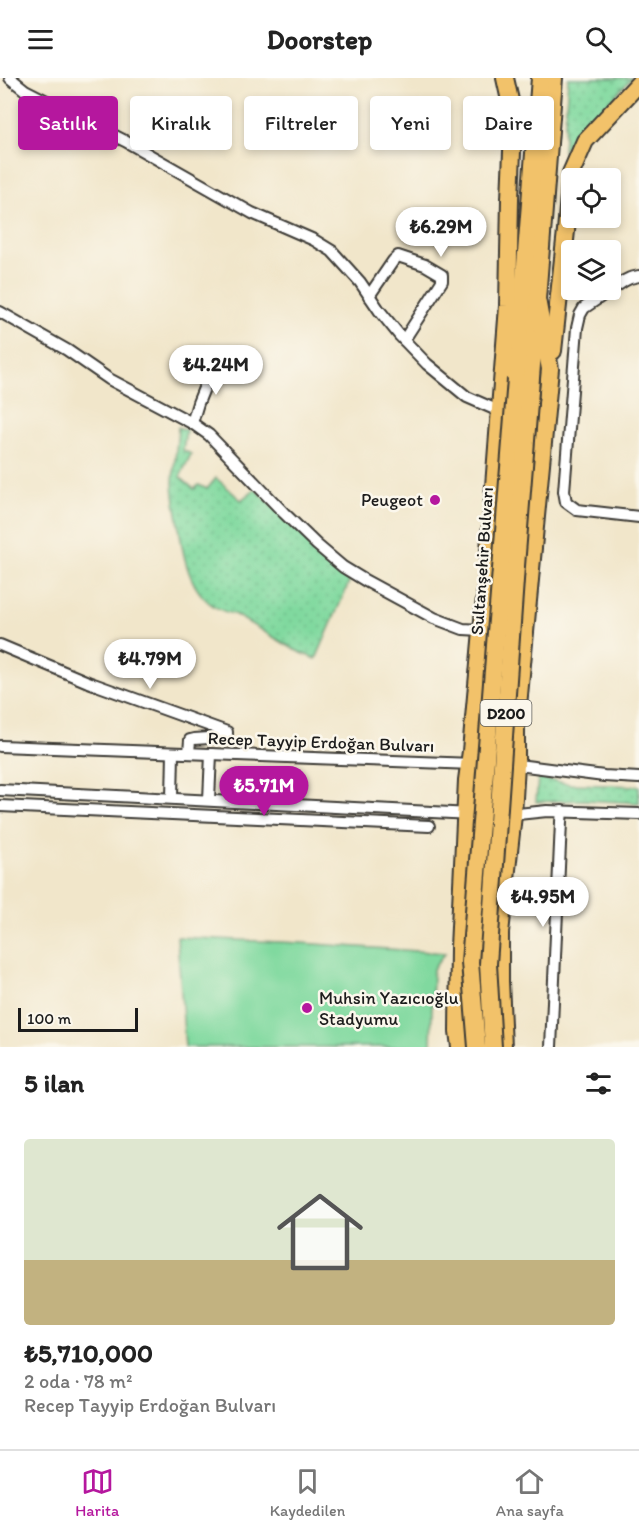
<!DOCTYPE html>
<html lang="tr">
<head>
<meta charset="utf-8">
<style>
	body { margin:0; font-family:Itim,sans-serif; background:#f2f2f2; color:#222; height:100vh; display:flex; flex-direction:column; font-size:22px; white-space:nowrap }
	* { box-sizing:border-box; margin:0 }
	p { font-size:20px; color:#767676 }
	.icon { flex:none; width:33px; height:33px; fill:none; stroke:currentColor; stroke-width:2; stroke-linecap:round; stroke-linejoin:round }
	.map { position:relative; height:969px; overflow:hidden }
	.panel { display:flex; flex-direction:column; background:#fff; flex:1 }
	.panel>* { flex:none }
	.banner { position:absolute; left:18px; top:18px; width:603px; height:54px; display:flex; gap:12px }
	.fabs { position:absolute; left:561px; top:90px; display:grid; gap:12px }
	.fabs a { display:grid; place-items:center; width:60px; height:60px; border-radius:6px; background:#fff; box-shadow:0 3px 9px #0003; font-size:30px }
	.scale { position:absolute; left:18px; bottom:15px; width:120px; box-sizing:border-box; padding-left:6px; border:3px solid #1c1c1c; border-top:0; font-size:16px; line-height:21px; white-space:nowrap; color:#1c1c1c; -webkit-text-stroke:4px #fbf7ec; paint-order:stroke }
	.price { position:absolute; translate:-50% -51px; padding:0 14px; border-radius:21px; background:#fff; color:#222; font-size:20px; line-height:39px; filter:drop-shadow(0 2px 3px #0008) }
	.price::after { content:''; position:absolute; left:50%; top:36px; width:18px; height:14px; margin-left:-9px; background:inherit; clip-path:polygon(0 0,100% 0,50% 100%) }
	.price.on { background:#b5179e; color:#fff }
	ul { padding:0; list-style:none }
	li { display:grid; align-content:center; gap:12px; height:318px; padding:0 24px }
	li span { display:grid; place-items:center; height:186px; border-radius:6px; color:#555 }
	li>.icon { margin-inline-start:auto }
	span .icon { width:108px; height:108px; fill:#fffc; stroke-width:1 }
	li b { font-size:26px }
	h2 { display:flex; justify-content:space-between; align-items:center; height:72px; padding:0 24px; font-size:26px }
	.pill { padding:0 21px; border-radius:6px; background:#fff; box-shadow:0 3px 9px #0003; font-size:21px; line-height:54px }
	.pill.on { background:#b5179e; color:#fff }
	header { display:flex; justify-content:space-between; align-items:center; height:78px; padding:0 24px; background:#fff; font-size:27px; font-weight:800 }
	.tab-bar { display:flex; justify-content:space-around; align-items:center; height:84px; border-top:2px solid #e0e0e0; background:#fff; font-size:16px; color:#767676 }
	.tab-bar a { display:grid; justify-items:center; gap:3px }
	.tab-bar .on { color:#b5179e }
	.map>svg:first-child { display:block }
	.grass { fill:url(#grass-dots); stroke:#4e7a5e; stroke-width:1.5 }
	.pitch { fill:#80d99f; stroke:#4e7a5e; stroke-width:1.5 }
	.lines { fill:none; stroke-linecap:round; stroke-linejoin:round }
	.minor-casing { stroke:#3c3a36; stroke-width:14 }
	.highway-casing { stroke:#3c3a36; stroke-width:20 }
	.minor { stroke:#fff; stroke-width:10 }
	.highway { stroke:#f2c26a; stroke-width:16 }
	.highway-bridge-casing { stroke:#3c3a36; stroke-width:20; stroke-linecap:butt }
	.highway-bridge { stroke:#f2c26a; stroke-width:16 }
	.poi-dot { fill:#b5179e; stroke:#fbf7ec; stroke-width:2 }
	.labels { text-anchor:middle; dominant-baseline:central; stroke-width:5; stroke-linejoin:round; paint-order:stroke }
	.shield { fill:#fbf7ec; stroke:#5f5e5a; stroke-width:1.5 }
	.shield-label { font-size:16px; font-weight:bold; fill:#1c1c1c }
	.poi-label { font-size:18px; fill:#1c1c1c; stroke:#fbf7ec; text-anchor:end }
	.street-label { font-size:18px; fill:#1c1c1c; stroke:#fbf7ec }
</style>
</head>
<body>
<header><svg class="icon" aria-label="menu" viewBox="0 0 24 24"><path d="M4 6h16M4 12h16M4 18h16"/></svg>Doorstep<svg class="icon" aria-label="search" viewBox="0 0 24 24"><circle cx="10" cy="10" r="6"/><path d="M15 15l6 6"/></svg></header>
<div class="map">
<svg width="639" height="969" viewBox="0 0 639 969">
	<defs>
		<pattern id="grass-dots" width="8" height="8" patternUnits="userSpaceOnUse" patternTransform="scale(1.5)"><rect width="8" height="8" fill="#80d99f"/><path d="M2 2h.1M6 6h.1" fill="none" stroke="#6eba88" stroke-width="1.8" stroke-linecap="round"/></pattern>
	</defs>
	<rect width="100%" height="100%" fill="#fbf7ec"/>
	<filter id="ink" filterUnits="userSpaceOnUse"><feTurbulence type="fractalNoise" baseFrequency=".0167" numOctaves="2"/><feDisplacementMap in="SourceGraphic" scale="12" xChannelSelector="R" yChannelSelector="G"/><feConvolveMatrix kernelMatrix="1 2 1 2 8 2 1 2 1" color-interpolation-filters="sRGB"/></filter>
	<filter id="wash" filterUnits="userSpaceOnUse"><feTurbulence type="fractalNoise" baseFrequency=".008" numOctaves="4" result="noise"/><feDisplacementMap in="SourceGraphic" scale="24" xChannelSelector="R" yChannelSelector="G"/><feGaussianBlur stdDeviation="1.35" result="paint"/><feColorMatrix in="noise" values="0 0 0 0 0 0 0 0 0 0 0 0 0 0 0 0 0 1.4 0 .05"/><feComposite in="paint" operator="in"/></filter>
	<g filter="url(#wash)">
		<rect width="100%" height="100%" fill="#f1e6ca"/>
		<!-- grass -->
		<g class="grass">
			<path d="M568,0H632L563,73Z"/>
			<path d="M178,349L186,352L183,372L191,376L180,399L194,411L199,407L207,411L216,400L241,422L255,411L350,502L316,581L297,573L234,536C189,528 183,478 178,441C176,429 173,416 173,404C174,386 177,368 178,349Z"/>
			<path d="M538,700L570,706L639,708V725L584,722L536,724Z"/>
		</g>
		<!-- pitch -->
		<path class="pitch" d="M177,859L300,865L445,875L433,891L431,969H185Z"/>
	</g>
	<g filter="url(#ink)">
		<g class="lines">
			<!-- minor casing -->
			<g class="minor-casing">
				<g id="minor">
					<path d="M10,0L25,12L125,63L252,135L314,162L332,173L360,204L379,232L400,258L427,286L467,319L499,333"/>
					<path d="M639,198L630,200L624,203L584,230L580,237L577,250L564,413L566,424L577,432L639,439"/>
					<path d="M369,218L393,183L398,178L425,187L442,197V203L404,262"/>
					<path d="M0,234L67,272L109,301L192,345L209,357L284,435L317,467L343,489L366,503L434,540L463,551L482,552"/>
					<path d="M192,345L198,325L215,283"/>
					<path d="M0,567L88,604L227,654V656L225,659L194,661L190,662L189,675"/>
					<path d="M0,668L473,686"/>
					<path d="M510,686L604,698L639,700"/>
					<path d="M0,712L471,736"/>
					<path d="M172,720L173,675"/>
					<path d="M209,722L211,676"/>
					<path d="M0,728L429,748"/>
					<path d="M508,737L547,733L639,736"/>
					<path d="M551,969L561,744L562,733"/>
				</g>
			</g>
			<!-- highway casing -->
			<g class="highway-casing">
				<g id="highway">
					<path d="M553,273L566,153L571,95L585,63L639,5"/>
					<path d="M531,300L554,0"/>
					<path d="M516,301L540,0"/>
					<path d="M460,969L458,953L459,870L467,702L471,673L487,498L508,228L510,121L513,50L511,27L505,0"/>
					<path d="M503,969L500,903V855L513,737L516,686V649L550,291L537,221"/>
				</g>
			</g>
			<!-- minor -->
			<use href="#minor" class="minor"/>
			<!-- highway -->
			<use href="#highway" class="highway"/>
			<!-- highway-bridge casing -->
			<g class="highway-bridge-casing">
				<g id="highway-bridge">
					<path d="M477,969L470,884L516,301"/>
					<path d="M493,969L488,886L516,488L531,300"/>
				</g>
			</g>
			<!-- highway-bridge -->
			<use href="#highway-bridge" class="highway-bridge"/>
		</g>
	</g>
	<!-- markers -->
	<g class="poi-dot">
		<circle cx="435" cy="422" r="6"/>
		<circle cx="307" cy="930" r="6"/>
	</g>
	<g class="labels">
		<!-- shield labels -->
		<rect class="shield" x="480.5" y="622" width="51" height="26" rx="4.5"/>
		<g class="shield-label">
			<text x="506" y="635">D200</text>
		</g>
		<!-- poi labels -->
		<g class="poi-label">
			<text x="423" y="422">Peugeot</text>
			<text x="319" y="920" text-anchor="start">Muhsin Yazıcıoğlu<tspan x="319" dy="21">Stadyumu</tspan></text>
		</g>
		<!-- street labels -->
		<g class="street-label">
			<text transform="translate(482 483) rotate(-86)">Sultanşehir Bulvarı</text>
			<text transform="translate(321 664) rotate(2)">Recep Tayyip Erdoğan Bulvarı</text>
		</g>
	</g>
</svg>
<div class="fabs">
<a><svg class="icon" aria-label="locate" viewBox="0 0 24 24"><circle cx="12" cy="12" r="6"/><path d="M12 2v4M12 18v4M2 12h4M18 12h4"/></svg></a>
<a><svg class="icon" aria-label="layers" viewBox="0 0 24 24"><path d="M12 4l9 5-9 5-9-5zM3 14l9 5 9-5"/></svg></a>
</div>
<div class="scale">100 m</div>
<b class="price" style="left:441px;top:180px">₺6.29M</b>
<b class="price" style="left:216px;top:318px">₺4.24M</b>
<b class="price" style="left:150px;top:612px">₺4.79M</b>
<b class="price on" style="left:264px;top:739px">₺5.71M</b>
<b class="price" style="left:543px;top:850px">₺4.95M</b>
<div class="banner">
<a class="pill on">Satılık</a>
<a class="pill">Kiralık</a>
<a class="pill">Filtreler</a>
<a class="pill">Yeni</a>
<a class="pill">Daire</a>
</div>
</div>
<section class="panel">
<h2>5 ilan<svg class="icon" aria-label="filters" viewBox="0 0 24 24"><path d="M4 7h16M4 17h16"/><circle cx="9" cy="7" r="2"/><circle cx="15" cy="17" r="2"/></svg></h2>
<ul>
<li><span style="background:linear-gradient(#dfe7d0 65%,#c2b280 0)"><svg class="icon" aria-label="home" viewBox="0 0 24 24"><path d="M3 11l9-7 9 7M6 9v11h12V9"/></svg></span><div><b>₺5,710,000</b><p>2 oda · 78 m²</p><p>Recep Tayyip Erdoğan Bulvarı</p></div></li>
</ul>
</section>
<nav class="tab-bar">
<a class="on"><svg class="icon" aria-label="map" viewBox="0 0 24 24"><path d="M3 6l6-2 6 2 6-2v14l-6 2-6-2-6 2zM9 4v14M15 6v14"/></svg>Harita</a>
<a><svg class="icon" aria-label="saved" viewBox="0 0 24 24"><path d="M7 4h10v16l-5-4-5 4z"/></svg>Kaydedilen</a>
<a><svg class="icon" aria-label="home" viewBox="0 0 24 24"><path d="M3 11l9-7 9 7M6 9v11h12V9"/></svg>Ana sayfa</a>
</nav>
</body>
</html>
